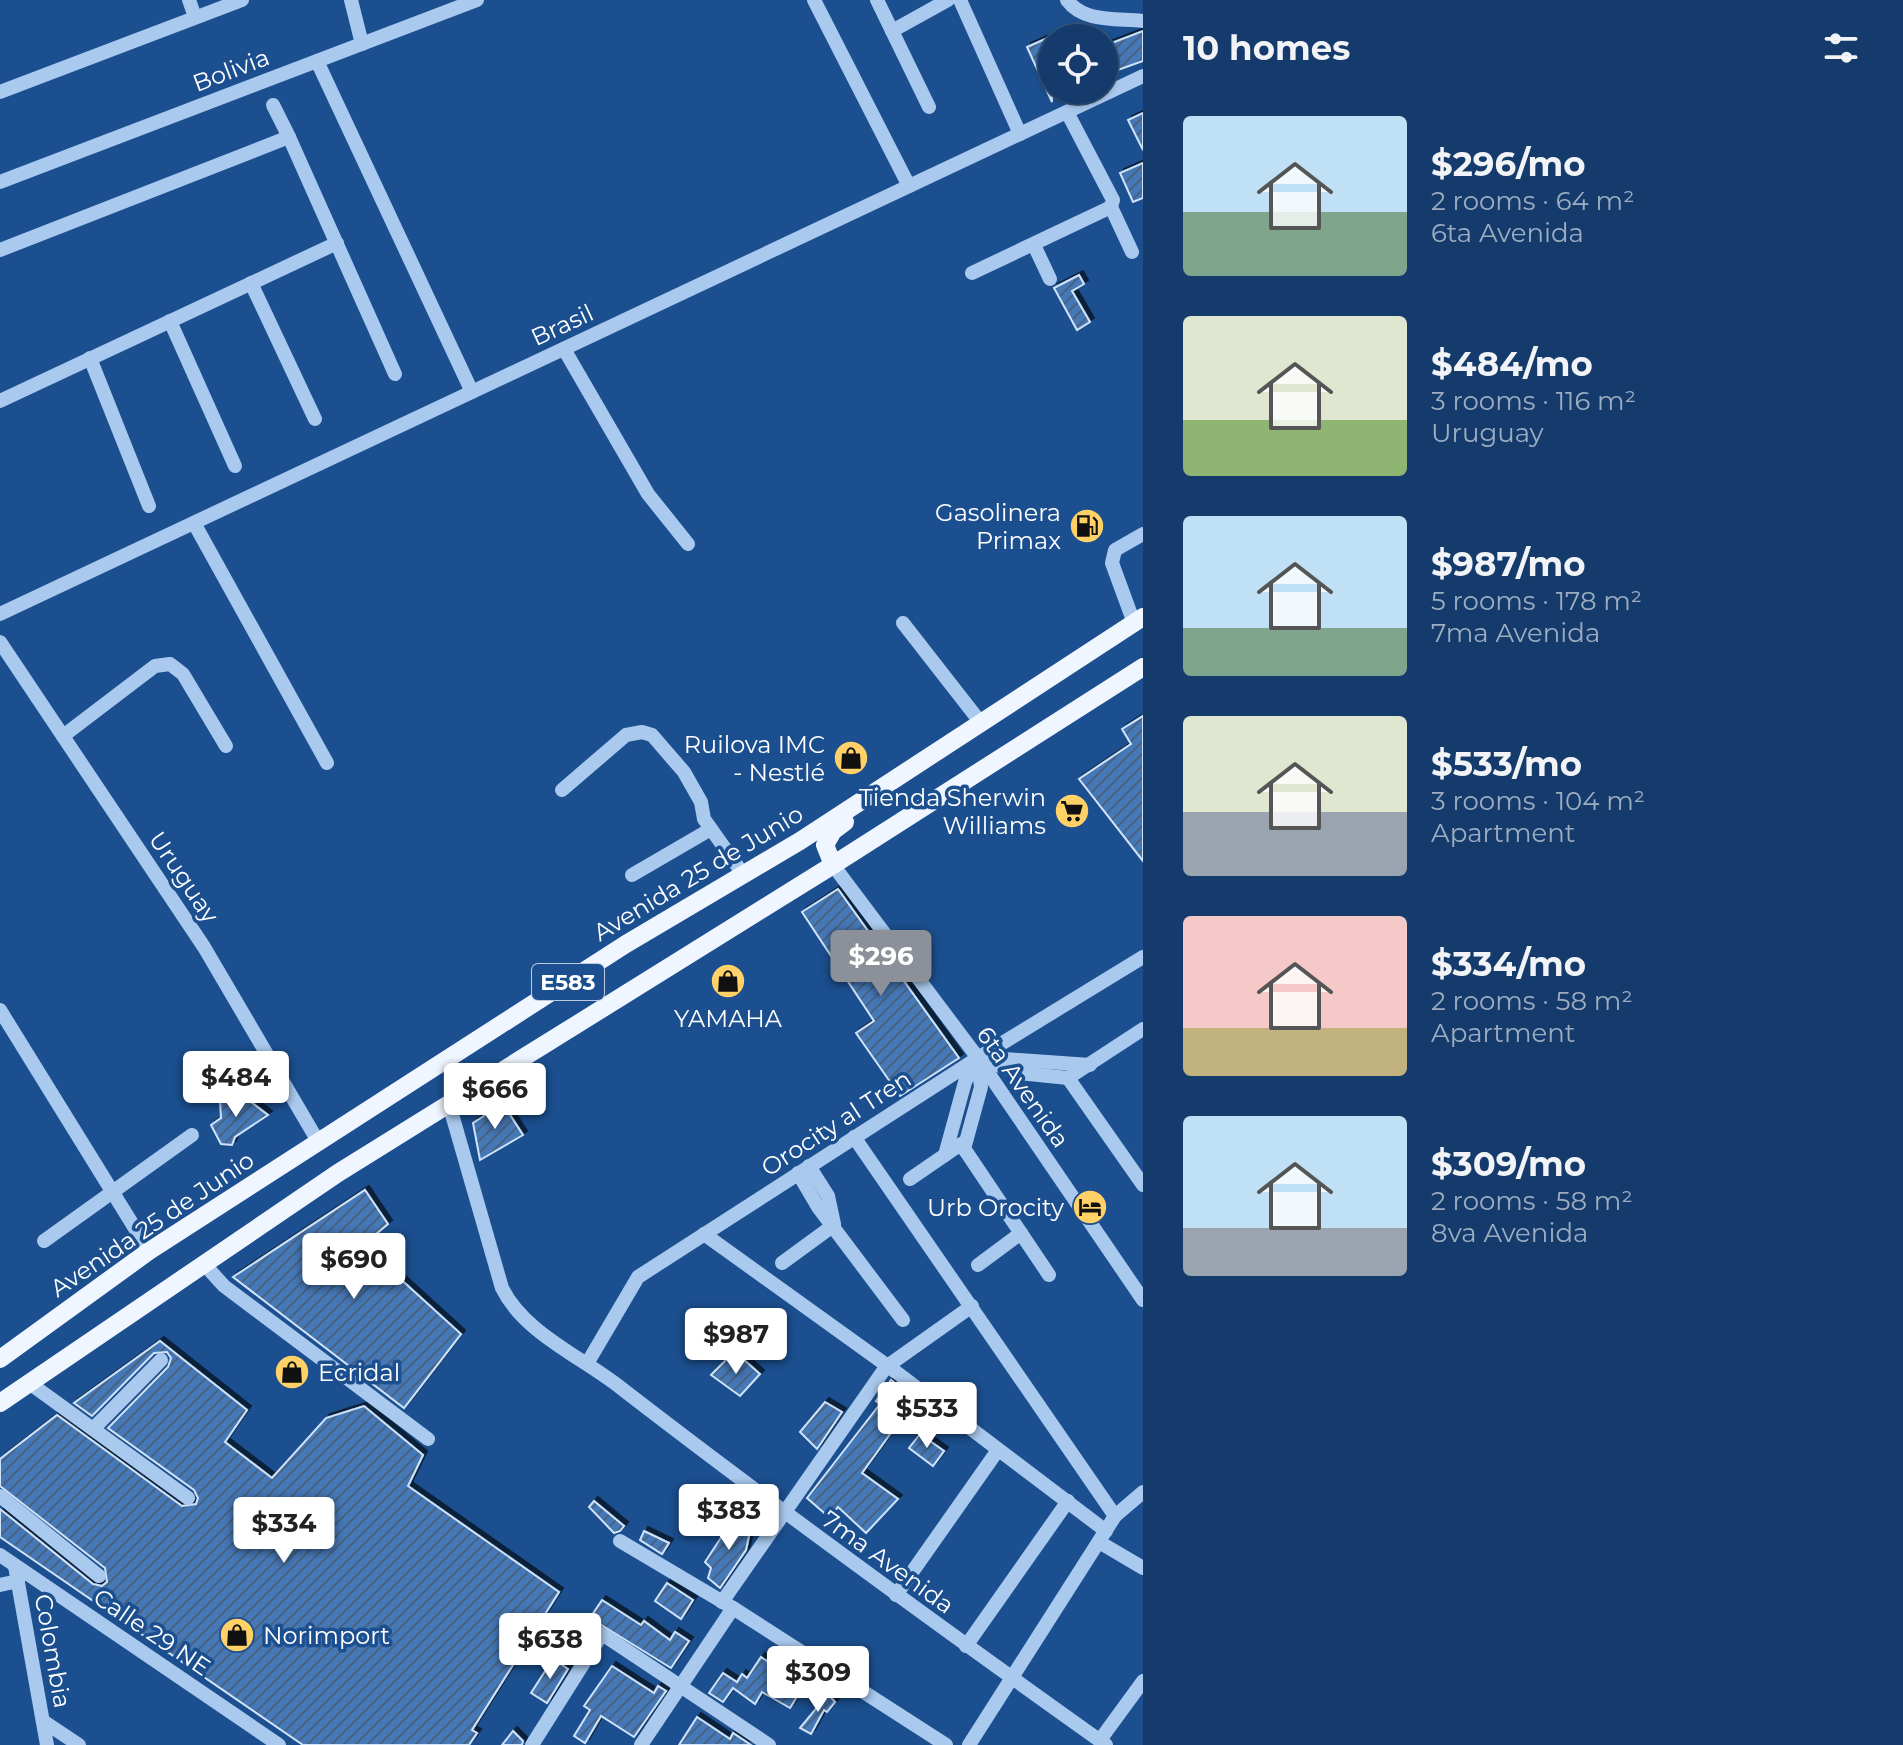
<!DOCTYPE html>
<html lang="en">
<head>
<meta charset="utf-8">
<style>
	body { margin:0; font-family:Montserrat,sans-serif; background:#214673; color:#f1f3f6; height:100vh; display:flex; flex-direction:column; font-size:30px; white-space:nowrap }
	* { box-sizing:border-box; margin:0 }
	p { font-size:26px; color:#9dadc1 }
	.icon { flex:none; width:44px; height:44px; fill:none; stroke:currentColor; stroke-width:2; stroke-linecap:round; stroke-linejoin:round }
	.map { position:relative; flex:1; overflow:hidden }
	.sheet { display:flex; flex-direction:column; background:#143b6b; width:760px }
	.sheet>* { flex:none }
	.fabs { position:absolute; left:1038px; top:24px; display:grid; gap:16px }
	.fabs a { display:grid; place-items:center; width:80px; height:80px; border-radius:50%; background:#143b6b; box-shadow:0 2px 6px #0004,0 0 0 2px #33557e; font-size:40px }
	.price { position:absolute; translate:-50% -68px; padding:0 18px; border-radius:8px; background:#fff; color:#222; font-size:26px; line-height:52px; filter:drop-shadow(0 2px 4px #0008) }
	.price::after { content:''; position:absolute; left:50%; top:48px; width:24px; height:18px; margin-left:-12px; background:inherit; clip-path:polygon(0 0,100% 0,50% 100%) }
	.price.current { background:#8c9099; color:#fff }
	ul { padding:0; list-style:none }
	li { display:flex; align-items:center; gap:24px; height:200px; padding:0 40px }
	li span { display:grid; place-items:center; flex:none; width:224px; height:160px; border-radius:8px; color:#555 }
	li>.icon { margin-inline-start:auto }
	span .icon { width:96px; height:96px; fill:#fffc; stroke-width:1 }
	li b { font-size:34px }
	h2 { display:flex; justify-content:space-between; align-items:center; height:96px; padding:0 40px; font-size:34px }
	main { display:flex; flex:1; min-height:0 }
	.map>svg:first-child { display:block }
	.building { fill:url(#building-hatch); stroke:#cfe3fa; stroke-width:2; filter:url(#shadow) }
	.lines { fill:none; stroke-linecap:round; stroke-linejoin:round }
	.minor { stroke:#a9c9ee; stroke-width:14 }
	.major { stroke:#f0f6ff; stroke-width:18 }
	.labels { text-anchor:middle; dominant-baseline:central; stroke-width:7; stroke-linejoin:round; paint-order:stroke }
	.shield { fill:#1b4f8f; stroke:#bbcadd; stroke-width:2 }
	.shield-label { font-size:22px; font-weight:bold; fill:#fff }
	.street-label { font-size:24px; fill:#fff; stroke:#1b4f8f }
	.poi-label { font-size:24px; fill:#fff; stroke:#1b4f8f; text-anchor:end }
</style>
</head>
<body>
<main>
<div class="map">
<svg width="1143" height="1745" viewBox="0 0 1143 1745">
	<defs>
		<pattern id="building-hatch" width="6" height="6" patternUnits="userSpaceOnUse" patternTransform="scale(2)"><rect width="6" height="6" fill="#4478b7"/><path d="M-1 1l2-2M0 6l6-6M5 7l2-2" fill="none" stroke="#486282"/></pattern>
		<filter id="shadow"><feDropShadow dx="4" dy="-4" stdDeviation="0" flood-color="#0009"/></filter>
	</defs>
	<rect width="100%" height="100%" fill="#1b4f8f"/>
	<!-- building -->
	<g class="building">
		<path d="M1143,31V61L1104,75V46Z"/>
		<path d="M1052,36V102L1027,47Z"/>
		<path d="M1143,113V150L1128,120Z"/>
		<path d="M1143,163V198L1133,202L1120,173Z"/>
		<path d="M1079,275L1084,284L1072,291L1090,322L1077,330L1054,288Z"/>
		<path d="M1143,716V861L1079,779L1131,744L1122,729Z"/>
		<path d="M838,889L959,1058L900,1096L856,1033L874,1021L802,912Z"/>
		<path d="M247,1099L268,1115L235,1137L232,1145L221,1144L211,1125L221,1118L220,1101Z"/>
		<path d="M503,1104L523,1135L480,1160L473,1123Z"/>
		<path d="M365,1190L388,1224L363,1245L461,1334L404,1408L233,1277Z"/>
		<path d="M160,1341L247,1410L225,1442L272,1478L326,1418L364,1406L423,1455L408,1486L559,1592L472,1730L477,1733L469,1745H303L0,1537V1509L93,1584L102,1586L107,1582L105,1568L0,1486V1459L57,1415L182,1506L196,1504L198,1498L194,1490L108,1428L168,1367L171,1358L167,1352L154,1353L92,1416L74,1403Z"/>
		<path d="M742,1358L760,1374L740,1396L711,1375L727,1359L733,1366Z"/>
		<path d="M891,1380L919,1402L903,1421L901,1419L862,1473L898,1499L866,1533L838,1507L830,1518L807,1498L880,1404L876,1401Z"/>
		<path d="M825,1402L842,1412L817,1449L800,1432Z"/>
		<path d="M920,1434L944,1451L933,1466L909,1448Z"/>
		<path d="M594,1501L624,1526L620,1531L614,1533L589,1507Z"/>
		<path d="M753,1518L746,1550L720,1588L708,1578L711,1568L705,1562L726,1530Z"/>
		<path d="M644,1531L669,1543L662,1554L640,1540Z"/>
		<path d="M667,1583L693,1600L681,1619L655,1601Z"/>
		<path d="M602,1600L641,1625L644,1621L670,1640L675,1632L689,1641L671,1668L590,1618Z"/>
		<path d="M761,1657L776,1667L778,1663L790,1670L784,1680L801,1690L790,1708L762,1692L755,1704L733,1688L723,1702L709,1693L723,1673L737,1682L742,1674L747,1678Z"/>
		<path d="M553,1659L568,1669L547,1703L531,1693Z"/>
		<path d="M612,1666L654,1693L658,1686L666,1691L634,1737L601,1716L585,1743L574,1736L590,1710L584,1706Z"/>
		<path d="M828,1694L835,1702L827,1712L824,1710L811,1734L800,1728Z"/>
		<path d="M697,1717L730,1739L733,1733L751,1745H679Z"/>
		<path d="M513,1731L523,1741L522,1745H502Z"/>
	</g>
	<g class="lines">
		<!-- minor -->
		<g class="minor">
			<path d="M189,0L195,17"/>
			<path d="M351,0L362,44"/>
			<path d="M814,0L909,186"/>
			<path d="M877,0L929,107"/>
			<path d="M960,0L1020,134"/>
			<path d="M1067,0C1084,23 1117,18 1143,21"/>
			<path d="M892,31L948,0"/>
			<path d="M317,61L472,392"/>
			<path d="M0,92L242,0"/>
			<path d="M273,105L289,137"/>
			<path d="M0,182L477,0"/>
			<path d="M1111,207L1132,252"/>
			<path d="M1034,245L1050,279"/>
			<path d="M0,250L289,137L395,374"/>
			<path d="M972,273L1111,207L1113,200L1067,112"/>
			<path d="M251,283L315,419"/>
			<path d="M170,321L235,466"/>
			<path d="M564,349L648,494L688,544"/>
			<path d="M90,358L149,506"/>
			<path d="M0,401L337,243"/>
			<path d="M194,523L327,763"/>
			<path d="M0,614L1143,76"/>
			<path d="M903,623L981,723"/>
			<path d="M1134,623L1112,563L1115,550L1143,534"/>
			<path d="M0,642L204,947L319,1143"/>
			<path d="M63,736L155,666L170,664L183,674L226,746"/>
			<path d="M562,790L626,735L642,732L652,735L684,772L701,802L704,819L743,874"/>
			<path d="M833,865L978,1058L1143,1300"/>
			<path d="M632,875L711,829"/>
			<path d="M0,1010L149,1251"/>
			<path d="M978,1058L1019,1073L1068,1078L1143,1029"/>
			<path d="M990,1058L1090,1065"/>
			<path d="M1068,1078L1143,1185"/>
			<path d="M449,1104L502,1288C524,1333 582,1357 621,1388C780,1511 942,1628 1106,1745"/>
			<path d="M854,1137L1115,1516"/>
			<path d="M964,1149L981,1087L978,1062"/>
			<path d="M945,1155L965,1082L977,1058"/>
			<path d="M809,1166L828,1196L834,1224"/>
			<path d="M798,1173L818,1207L903,1320"/>
			<path d="M910,1179L961,1144L1049,1275"/>
			<path d="M704,1234L896,1372L1106,1531"/>
			<path d="M44,1241L192,1135"/>
			<path d="M782,1263L834,1225"/>
			<path d="M204,1264L224,1286L428,1439"/>
			<path d="M978,1265L1021,1233"/>
			<path d="M588,1362L638,1277L978,1058L1143,957"/>
			<path d="M28,1382L188,1498"/>
			<path d="M93,1429L161,1360"/>
			<path d="M0,1496L99,1576"/>
			<path d="M620,1541L733,1608L946,1745"/>
			<path d="M1099,1542L1143,1568"/>
			<path d="M0,1555L279,1745"/>
			<path d="M15,1566L47,1745"/>
			<path d="M0,1585L18,1581"/>
			<path d="M896,1595L998,1450"/>
			<path d="M722,1602L886,1367L972,1306"/>
			<path d="M966,1646L1068,1501"/>
			<path d="M43,1721L79,1745"/>
			<path d="M1100,1740L1143,1681"/>
			<path d="M532,1745L602,1634L769,1745"/>
			<path d="M641,1745L733,1608"/>
			<path d="M969,1745L1115,1516L1143,1492"/>
		</g>
		<!-- major -->
		<g class="major">
			<path d="M833,865L825,845L833,831L845,822"/>
			<path d="M0,1359L149,1251L626,944L800,841L1143,617"/>
			<path d="M0,1403L338,1173L833,865L1143,667"/>
		</g>
	</g>
	<!-- icons -->
	<defs>
		<g id="fuel-disc" transform="scale(1.8)"><circle r="9.5" fill="#ffd166" stroke="#1b4f8f"/><path d="M-5.5-6h7V0h2V4h1.3V-2.5L3-4.5l.8-.8L6-3V5H2.5V1h-1V6h-7ZM-4.2-4.7v3.2H.2V-4.7Z" fill="#111"/></g>
		<g id="shop-disc" transform="scale(1.8)"><circle r="9.5" fill="#ffd166" stroke="#1b4f8f"/><path d="M-5-2.5h2.3a2.7 3.5 0 0 1 5.4 0H5L5.5 6h-11ZM-1.5-2.5h3a1.5 2.3 0 0 0-3 0Z" fill="#111"/></g>
		<g id="supermarket-disc" transform="scale(1.8)"><circle r="9.5" fill="#ffd166" stroke="#1b4f8f"/><path d="M-6-5.5h2.5l.6 2H6L4.5 2H-2.5L-4.4-4H-6ZM-1.5 3.2a1.3 1.3 0 1 0 .1 0ZM3 3.2a1.3 1.3 0 1 0 .1 0Z" fill="#111"/></g>
		<g id="hotel-disc" transform="scale(1.8)"><circle r="9.5" fill="#ffd166" stroke="#1b4f8f"/><path d="M-6-4.5h1.5V1H6V5H4.5V3h-9V5H-6ZM-4 0a1.8 1.8 0 1 1 3.6 0ZM.5 0V-2.5h3Q6-2.5 6 0Z" fill="#111"/></g>
	</defs>
	<g fill-rule="evenodd">
		<use href="#fuel-disc" x="1087" y="526"/>
		<use href="#shop-disc" x="851" y="758"/>
		<use href="#supermarket-disc" x="1072" y="811"/>
		<use href="#shop-disc" x="728" y="981"/>
		<use href="#hotel-disc" x="1090" y="1207"/>
		<use href="#shop-disc" x="292" y="1372"/>
		<use href="#shop-disc" x="237" y="1635"/>
	</g>
	<g class="labels">
		<!-- shield labels -->
		<rect class="shield" x="532" y="964" width="72" height="36" rx="6"/>
		<g class="shield-label">
			<text x="568" y="982">E583</text>
		</g>
		<!-- street labels -->
		<g class="street-label">
			<text transform="translate(231 70) rotate(-21)">Bolivia</text>
			<text transform="translate(562 325) rotate(-25)">Brasil</text>
			<text transform="translate(698 873) rotate(-31)">Avenida 25 de Junio</text>
			<text transform="translate(184 877) rotate(56)">Uruguay</text>
			<text transform="translate(1023 1087) rotate(55)">6ta Avenida</text>
			<text transform="translate(836 1123) rotate(-33)">Orocity al Tren</text>
			<text transform="translate(152 1224) rotate(-34)">Avenida 25 de Junio</text>
			<text transform="translate(888 1562) rotate(36)">7ma Avenida</text>
			<text transform="translate(152 1632) rotate(34)">Calle 29 NE</text>
			<text transform="translate(53 1651) rotate(80)">Colombia</text>
		</g>
		<!-- poi labels -->
		<g class="poi-label">
			<text x="1061" y="512">Gasolinera<tspan x="1061" dy="28">Primax</tspan></text>
			<text x="825" y="744">Ruilova IMC<tspan x="825" dy="28">- Nestlé</tspan></text>
			<text x="1046" y="797">Tienda Sherwin<tspan x="1046" dy="28">Williams</tspan></text>
			<text x="728" y="1018" text-anchor="middle">YAMAHA</text>
			<text x="1064" y="1207">Urb Orocity</text>
			<text x="318" y="1372" text-anchor="start">Ecridal</text>
			<text x="263" y="1635" text-anchor="start">Norimport</text>
		</g>
	</g>
</svg>
<div class="fabs">
<a><svg class="icon" aria-label="locate" viewBox="0 0 24 24"><circle cx="12" cy="12" r="6"/><path d="M12 2v4M12 18v4M2 12h4M18 12h4"/></svg></a>
</div>
<b class="price current" style="left:881px;top:998px">$296</b>
<b class="price" style="left:236px;top:1119px">$484</b>
<b class="price" style="left:495px;top:1131px">$666</b>
<b class="price" style="left:354px;top:1301px">$690</b>
<b class="price" style="left:736px;top:1376px">$987</b>
<b class="price" style="left:927px;top:1450px">$533</b>
<b class="price" style="left:729px;top:1552px">$383</b>
<b class="price" style="left:284px;top:1565px">$334</b>
<b class="price" style="left:550px;top:1681px">$638</b>
<b class="price" style="left:818px;top:1714px">$309</b>
</div>
<section class="sheet">
<h2>10 homes<svg class="icon" aria-label="filters" viewBox="0 0 24 24"><path d="M4 7h16M4 17h16"/><circle cx="9" cy="7" r="2"/><circle cx="15" cy="17" r="2"/></svg></h2>
<ul>
<li><span style="background:linear-gradient(#bfe0f5 60%,#7fa58c 0)"><svg class="icon" aria-label="home" viewBox="0 0 24 24"><path d="M3 11l9-7 9 7M6 9v11h12V9"/></svg></span><div><b>$296/mo</b><p>2 rooms · 64 m²</p><p>6ta Avenida</p></div></li>
<li><span style="background:linear-gradient(#dfe7d0 65%,#8fb573 0)"><svg class="icon" aria-label="home" viewBox="0 0 24 24"><path d="M3 11l9-7 9 7M6 9v11h12V9"/></svg></span><div><b>$484/mo</b><p>3 rooms · 116 m²</p><p>Uruguay</p></div></li>
<li><span style="background:linear-gradient(#bfe0f5 70%,#7fa58c 0)"><svg class="icon" aria-label="home" viewBox="0 0 24 24"><path d="M3 11l9-7 9 7M6 9v11h12V9"/></svg></span><div><b>$987/mo</b><p>5 rooms · 178 m²</p><p>7ma Avenida</p></div></li>
<li><span style="background:linear-gradient(#dfe7d0 60%,#9aa5b1 0)"><svg class="icon" aria-label="home" viewBox="0 0 24 24"><path d="M3 11l9-7 9 7M6 9v11h12V9"/></svg></span><div><b>$533/mo</b><p>3 rooms · 104 m²</p><p>Apartment</p></div></li>
<li><span style="background:linear-gradient(#f6c9c9 70%,#c2b280 0)"><svg class="icon" aria-label="home" viewBox="0 0 24 24"><path d="M3 11l9-7 9 7M6 9v11h12V9"/></svg></span><div><b>$334/mo</b><p>2 rooms · 58 m²</p><p>Apartment</p></div></li>
<li><span style="background:linear-gradient(#bfe0f5 70%,#9aa5b1 0)"><svg class="icon" aria-label="home" viewBox="0 0 24 24"><path d="M3 11l9-7 9 7M6 9v11h12V9"/></svg></span><div><b>$309/mo</b><p>2 rooms · 58 m²</p><p>8va Avenida</p></div></li>
</ul>
</section>
</main>
</body>
</html>
